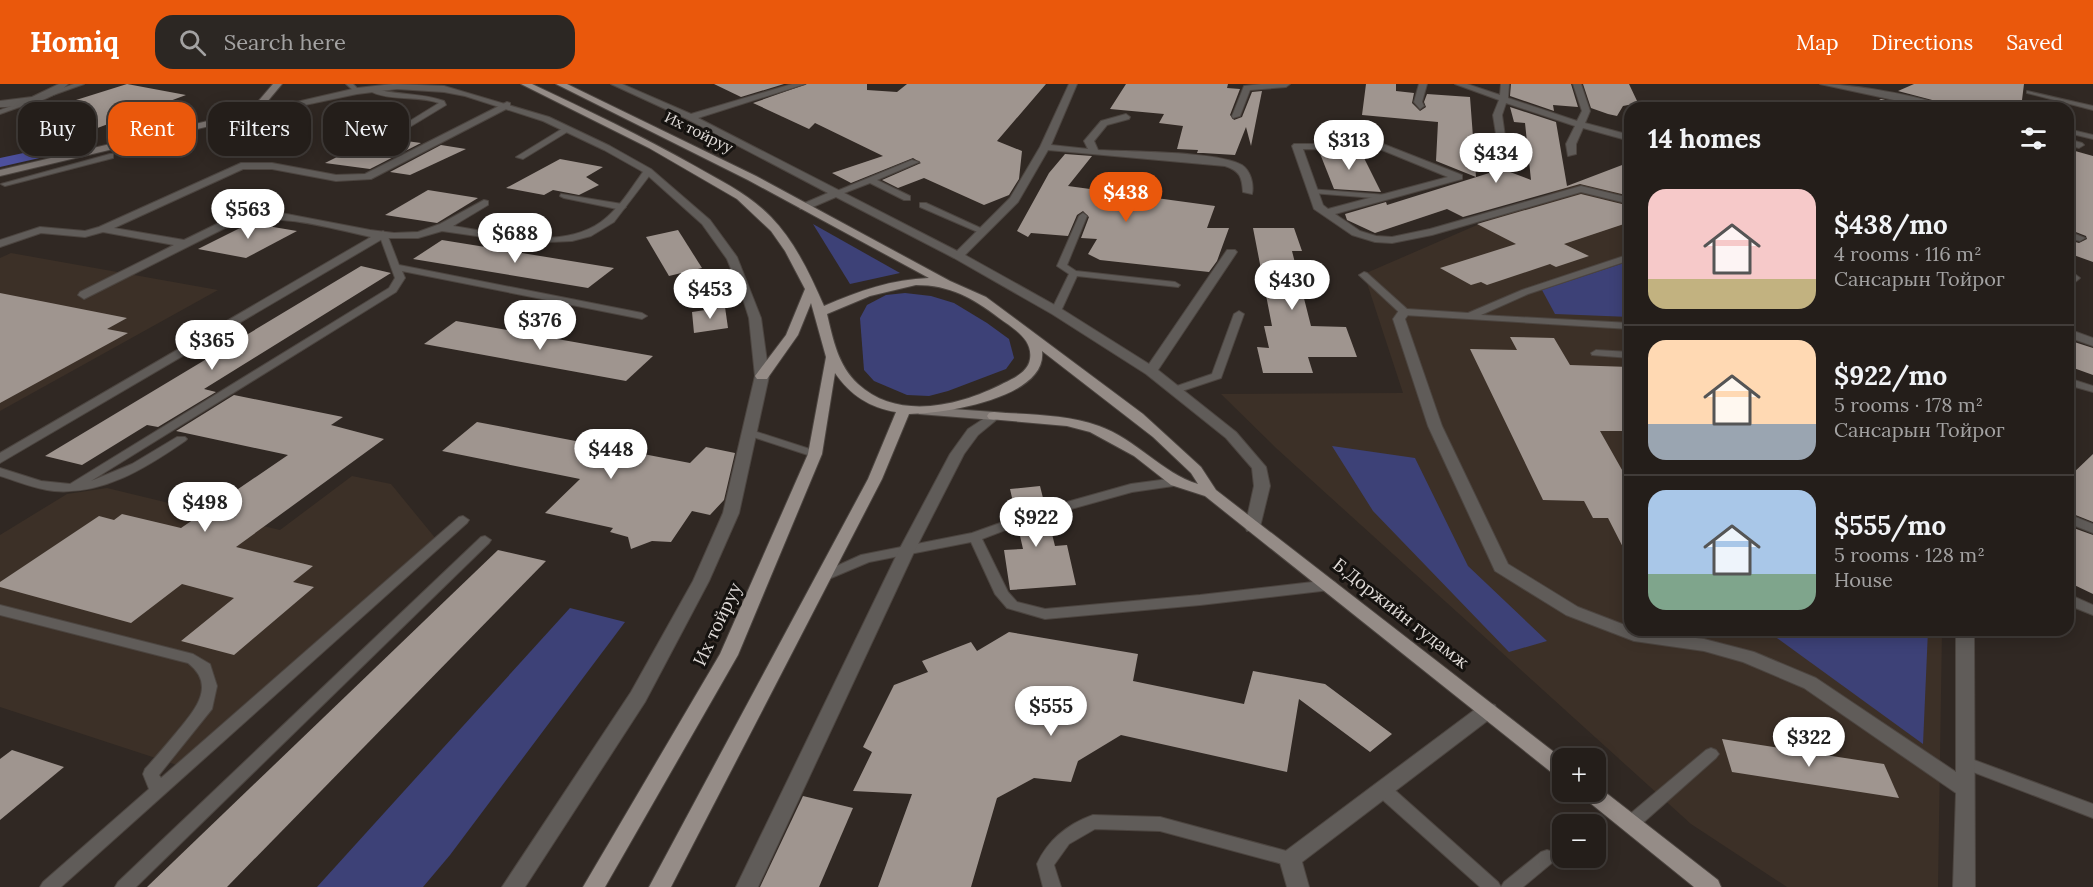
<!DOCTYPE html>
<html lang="en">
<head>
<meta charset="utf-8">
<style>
	body { margin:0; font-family:Lora,serif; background:#2c2723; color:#f1f3f6; height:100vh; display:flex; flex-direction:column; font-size:22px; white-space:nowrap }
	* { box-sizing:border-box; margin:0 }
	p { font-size:20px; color:#a3a2a2 }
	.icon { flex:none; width:33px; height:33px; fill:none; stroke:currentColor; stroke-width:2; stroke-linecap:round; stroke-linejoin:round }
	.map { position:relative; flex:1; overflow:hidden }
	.drawer { position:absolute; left:1624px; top:18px; width:450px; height:534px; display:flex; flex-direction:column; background:#241e1a; border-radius:18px; box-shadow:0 3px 15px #0003,0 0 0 2px #413c39 }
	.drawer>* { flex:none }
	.hud { position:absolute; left:18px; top:18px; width:570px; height:54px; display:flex; gap:12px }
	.tools { position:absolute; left:1552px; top:664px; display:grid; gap:12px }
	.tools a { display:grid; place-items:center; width:54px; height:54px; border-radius:12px; background:#241e1a; box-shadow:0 3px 15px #0003,0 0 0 2px #413c39; font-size:30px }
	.price { position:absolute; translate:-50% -51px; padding:0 14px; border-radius:21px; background:#fff; color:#222; font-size:20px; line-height:39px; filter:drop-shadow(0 2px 3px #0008) }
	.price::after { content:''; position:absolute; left:50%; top:36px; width:18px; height:14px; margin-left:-9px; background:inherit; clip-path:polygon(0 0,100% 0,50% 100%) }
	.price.current { background:#ea580c; color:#fff }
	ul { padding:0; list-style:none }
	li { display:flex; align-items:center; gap:18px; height:150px; padding:0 24px }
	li+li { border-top:2px solid #413c39 }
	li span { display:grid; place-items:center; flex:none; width:168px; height:120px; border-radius:18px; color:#555 }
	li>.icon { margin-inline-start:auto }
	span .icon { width:72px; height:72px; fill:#fffc; stroke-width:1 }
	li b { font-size:26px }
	h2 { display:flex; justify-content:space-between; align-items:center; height:72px; padding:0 24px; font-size:26px }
	.pill { padding:0 21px; border-radius:18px; background:#241e1a; box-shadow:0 3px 15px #0003,0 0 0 2px #413c39; font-size:21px; line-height:54px }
	.pill.current { background:#ea580c; color:#fff }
	header { display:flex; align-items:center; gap:36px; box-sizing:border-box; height:84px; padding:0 30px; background:#ea580c; color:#fff }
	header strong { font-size:28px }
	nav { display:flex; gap:33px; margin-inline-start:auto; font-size:21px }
	.search { width:420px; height:54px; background:#2c2723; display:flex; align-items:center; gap:15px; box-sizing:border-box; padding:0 21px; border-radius:18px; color:#a3a2a2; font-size:22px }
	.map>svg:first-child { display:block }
	.built { fill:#3c3027 }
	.green { fill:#3d4177 }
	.forest { fill:#4d509d }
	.building { fill:#9f958f }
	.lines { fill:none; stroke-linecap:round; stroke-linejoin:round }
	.service-casing { stroke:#4c4540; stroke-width:2 }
	.minor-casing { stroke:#4c4540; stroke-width:2 }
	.tertiary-casing { stroke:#4c4540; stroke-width:2 }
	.secondary-casing { stroke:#4c4540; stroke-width:2 }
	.primary-casing { stroke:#4c4540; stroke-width:2 }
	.service { fill:#605c59; fill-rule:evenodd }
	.minor { fill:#605c59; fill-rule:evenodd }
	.tertiary { fill:#605c59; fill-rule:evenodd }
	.secondary { fill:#7e7773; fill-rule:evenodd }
	.primary { fill:#958c87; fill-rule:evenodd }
	.labels { text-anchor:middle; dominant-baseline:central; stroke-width:6; stroke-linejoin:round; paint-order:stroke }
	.far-street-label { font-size:15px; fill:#e1dcd9; stroke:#15120f }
	.street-label { font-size:18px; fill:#e1dcd9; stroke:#15120f }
</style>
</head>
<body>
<header>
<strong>Homiq</strong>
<div class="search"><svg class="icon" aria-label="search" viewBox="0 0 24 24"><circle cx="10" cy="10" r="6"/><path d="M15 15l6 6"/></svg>Search here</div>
<nav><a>Map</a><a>Directions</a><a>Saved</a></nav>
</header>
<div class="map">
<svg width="2093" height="803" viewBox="0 0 2093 803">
	<rect width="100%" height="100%" fill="#302823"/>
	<!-- built -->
	<g class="built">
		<path d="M1574,99L1612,103L1630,110V546H1942L1938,803H1787L1691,740L1276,364L1221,310L1403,309L1364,190Z"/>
		<path d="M11,169L218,206L0,327V174Z"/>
		<path d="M352,392L391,400L436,455L183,683L0,623V451L67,410L107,404L280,446Z"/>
	</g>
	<!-- green -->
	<g class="green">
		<path d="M813,140L900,189L850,200Z"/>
		<path d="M1630,177V233L1555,230L1542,206Z"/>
		<path d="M905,209L931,212L954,219L987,239L1009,255L1014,274L1006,285L948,307L929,312L907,311L874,297L864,286L860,234L867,221L886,211Z"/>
		<path d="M1332,362L1415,374L1468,482L1547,557L1509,568L1373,427Z"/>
		<path d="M570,524L625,538L450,771L423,803H317Z"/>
		<path d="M1766,546H1928L1923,660Z"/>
	</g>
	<!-- forest -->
	<path class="forest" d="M61,61H72L79,65L0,83V74Z"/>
	<!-- building -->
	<g class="building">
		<path d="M127,0L186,11L84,49L28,60L24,46L51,37L41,34L87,18L76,16Z"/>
		<path d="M714,0H784L741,13Z"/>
		<path d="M807,0H867V6L897,8L907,0H1046L997,57L1022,67L1019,95L1009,111L984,121L924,94L898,104L882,96L921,79L913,74L851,99L832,89L883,72L815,39L809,45L753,19Z"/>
		<path d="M1126,0H1228L1227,4L1240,5L1230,31L1234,36L1242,33L1252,8L1262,7L1251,62L1246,43L1235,71L1203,69H1197L1198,66L1177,65L1183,42L1159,39L1164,30L1110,25Z"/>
		<path d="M1366,0H1396V7L1414,9L1412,19L1420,27L1426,23L1424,18L1427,10L1470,13L1476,93L1436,77L1438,38L1362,31Z"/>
		<path d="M1511,0H1571L1578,23L1553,21L1554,27L1510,12Z"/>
		<path d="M1583,0H1629L1638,19L1623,22L1617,32L1608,30L1591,24Z"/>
		<path d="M1914,0H2024L2021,24H1947L1936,17L1898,7Z"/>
		<path d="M1881,15L1920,24H1863Z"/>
		<path d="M1510,23L1556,38L1567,102L1630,78V112L1580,100L1463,133L1447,125L1375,149L1347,136L1345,130L1386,118L1387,121L1502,85L1531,96L1525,39L1514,38Z"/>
		<path d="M377,53L421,59L370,85L325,79Z"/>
		<path d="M441,61L466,65L410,91L390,88Z"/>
		<path d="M2068,65L2093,72V178L2068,169V156L2079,159L2087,155L2086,152L2068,145Z"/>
		<path d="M1319,67L1361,68L1381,108L1334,105Z"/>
		<path d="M1065,70L1092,72L1068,102L1215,122L1207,144H1229L1217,177L1209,188L1100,176L1088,170L1097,155L1081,154L1089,133L1083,127L1077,131L1068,152L1031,149L1028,153L1017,147L1049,89Z"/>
		<path d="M560,75L603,83L586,93L599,101L579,111L553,106L544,111L506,104Z"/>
		<path d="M428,106L478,114L437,139L385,131Z"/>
		<path d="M1581,110L1630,122V138L1564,160L1589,172L1556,183L1550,180L1487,201L1481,198L1471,201L1440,184L1516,160L1477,140Z"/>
		<path d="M250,139L297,147L246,174L198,165Z"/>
		<path d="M1253,144H1294L1302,167H1292L1311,242L1346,243L1357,273H1308L1313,289H1263L1257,263L1269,264L1264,242H1272Z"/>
		<path d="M678,146L702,184L669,192L646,153Z"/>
		<path d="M442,156L614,184L588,204L413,175Z"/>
		<path d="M361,182L391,189L204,305L216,308L158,343L147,341L82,381L45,372Z"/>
		<path d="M0,209L127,234L107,245L128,249L0,319Z"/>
		<path d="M725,223L728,244L694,249L692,228Z"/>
		<path d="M456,237L653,272L626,297L424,260Z"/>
		<path d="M1510,253L1554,254L1570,281L1630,283V347H1600L1630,400V477L1608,434H1593L1584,417L1543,416L1470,265L1517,266Z"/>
		<path d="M2068,256L2093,264V291L2068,282Z"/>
		<path d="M234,311L343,333L331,341L384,355L236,463L313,482L293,498L314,503L234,571L181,557L234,514L182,500L131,539L0,503V498L99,432L114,436L122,430L181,444L288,371L176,347Z"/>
		<path d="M477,338L690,379L706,363L735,369L724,416L710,431L692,427L671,458L652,457L631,465L628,453L610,448L613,444L545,429L580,395L442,367Z"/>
		<path d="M2093,370V438L2068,428V394Z"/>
		<path d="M1040,402L1045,422L1040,424L1038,428L1048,434L1055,462L1067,461L1076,501L1010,506L1004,466L1023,465L1018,443L1023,441L1025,436L1022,432L1016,431L1010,405Z"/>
		<path d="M2068,442L2093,451V510L2068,498Z"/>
		<path d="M498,466L546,477L227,803H147Z"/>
		<path d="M1009,548L1138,570L1133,597L1244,620L1253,587L1325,600L1392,650L1370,668L1299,615L1287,688L1121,651L1078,677L1071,698L1034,694L997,714L971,803H878L912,710L853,707L872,668L863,663L894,601L928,588L922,577L971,558L977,567Z"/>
		<path d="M1722,655L1884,680L1899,714L1732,688Z"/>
		<path d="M12,666L64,683L0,736V675Z"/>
		<path d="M803,712L853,724L819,803H760Z"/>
	</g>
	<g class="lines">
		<!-- service casing -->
		<g class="service-casing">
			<g id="service">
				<path d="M74,0H84L0,30V26Z"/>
				<path d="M346,0H353L360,7L355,8Z"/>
				<path d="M370,3C393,12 420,8 444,17L446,21L408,44L404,42L405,40L439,19C416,11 388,18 368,6V4Z"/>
				<path d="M2027,7L2093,22V26L2027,9Z"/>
				<path d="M170,25L176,26L130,48L138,57L137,59H131L121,47Z"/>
				<path d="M565,43L572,45L523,75L516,73Z"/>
				<path d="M2068,45L2093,51V55L2068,49Z"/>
				<path d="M110,70H113V74L5,102L1,100Z"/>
				<path d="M912,76L919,78L877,96L910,112V116H904L870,99L839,111L832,109Z"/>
				<path d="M1309,105L1387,111L1391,113L1387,115L1312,109H1309Z"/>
				<path d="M561,110L622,120L626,123L622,126L564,114L560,112Z"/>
				<path d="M920,119H926L987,147L980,149L920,123Z"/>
				<path d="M1083,129L1087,132L1067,181L1076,187L1175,198L1180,201L1178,203L1077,192L1061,227L1059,229H1053L1051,227L1069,190L1057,182L1079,132Z"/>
				<path d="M383,147L387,150L399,181L642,229L647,232L642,235L402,187L405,194L396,208L91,397L132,380L177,353H185L187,355L185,357C146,384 103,411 54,407C35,405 17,397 0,392V384L41,397L70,400L389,204L395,194L379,150Z"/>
				<path d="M1630,170V176L1528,210L1481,231L1630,239V245L1404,231L1401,230L1359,191L1364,188L1367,189L1407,225L1468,229L1522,206Z"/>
				<path d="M2068,185L2080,194L2068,204Z"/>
				<path d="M1239,227L1244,230L1221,294L1179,308H1171L1170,306L1171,304L1212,290L1234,230Z"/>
				<path d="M1596,266L1630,268V274L1592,271L1591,269Z"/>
				<path d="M2068,294L2093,302V308L2068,301Z"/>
				<path d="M751,346L819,368L821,370L819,372H811L747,351L745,349Z"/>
				<path d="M1176,394L1180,395L1182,398L1180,401L1132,408L1046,432L1040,428L1042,425L1131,400Z"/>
				<path d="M2068,430L2093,440V449L2068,439Z"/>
				<path d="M463,432L469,436L467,439L61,803H40L43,798L149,705L143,690L145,685C156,673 166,661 176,649C193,628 218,602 188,579L0,531V521L193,570L210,580L217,602L212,625L159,691L161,694L459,433Z"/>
				<path d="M1017,433L1021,434L1023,437L1021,440L982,455L1008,508L1017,518L1045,525L1200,511L1330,496L1335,498L1337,501L1335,504L1330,506L1200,521L1045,535L1007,524L995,510L971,458L869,478L824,497L819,496L817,493L819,490L861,471L972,449Z"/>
				<path d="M485,452L491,456L489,459L136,803H115L118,798L481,453Z"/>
				<path d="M2068,510L2093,521V531L2068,521Z"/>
				<path d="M1711,664L1716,666L1719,670L1716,674L1636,745L1630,747L1624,745L1622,740L1624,735L1706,666Z"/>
				<path d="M1966,673L2093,720V734L1960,683L1958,679L1960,675Z"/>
				<path d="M1382,698L1388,700L1498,798L1501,803H1480L1376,710L1374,705L1376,700Z"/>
				<path d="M1093,731L1160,733L1290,768L1296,770L1298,775L1296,780L1290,782L1160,747L1095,745L1069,760L1054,781L1061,803H1043L1037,780C1048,756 1068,740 1093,731Z"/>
				<path d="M1547,766L1553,768L1555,773L1553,778L1523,803H1501L1504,798L1541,768Z"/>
			</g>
		</g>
		<!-- minor casing -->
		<g class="minor-casing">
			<g id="minor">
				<path d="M59,0H68C52,17 23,23 0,23V17L32,13Z"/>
				<path d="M611,0H622L691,30L792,0H805L698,34L957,167L1010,114L1040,63L1069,0H1077L1051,61L1088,65L1084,57L1101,37L1126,30L1130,33L1129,35L1107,41L1094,57L1098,66C1130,68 1217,67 1242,81C1251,87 1254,101 1252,110L1243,108C1242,93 1240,87 1225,82L1048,66L1018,118L965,171L1060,224L1149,280L1227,166H1235L1237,168L1158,286L1236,348L1266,383L1270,402L1259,447H1247L1245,443L1254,402L1252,384L1226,354L1146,290L1052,230L954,174L836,113L808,125H800V121L828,109L687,35Z"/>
				<path d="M1261,0H1290L1286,3L1250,6L1240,32L1233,34L1232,32L1244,2Z"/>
				<path d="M1419,0H1427L1422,18L1424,22L1420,25L1414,18Z"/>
				<path d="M1455,0H1467L1500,11L1501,0H1509L1508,14L1577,37L1582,27L1573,0H1581L1590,27L1585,39L1630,51V57L1583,44L1576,60V70L1568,72L1566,60L1575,42L1506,19L1502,31L1506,60L1498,62L1493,31L1499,16Z"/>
				<path d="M1820,0C1845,0 1926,11 1945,24H1931Z"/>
				<path d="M507,18L510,19V23L371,95L336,97L272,85H243L114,144L184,156L225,136L252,129L276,128L370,146L394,149L418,148L440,140L484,116L488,117V121L453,142C498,149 560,167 601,138C619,125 632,103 645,85L653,87L614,138L591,152L572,157L526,159L442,147L418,154H384L0,379V369L371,153C324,143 280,128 233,140L84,215L78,211L80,208L174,161L103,148L85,153L41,149L0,163V156L40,143L85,147L99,143L241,79H272L336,91L365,90Z"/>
				<path d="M2068,55L2082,59L2084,61L2079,64L2068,61Z"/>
				<path d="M1294,60H1383L1462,91V95L1335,130L1360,147L1376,152L1392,153L1430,145L1581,102L1630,114V120L1581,108L1432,151L1392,159L1375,158L1352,151L1314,125L1292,62ZM1303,65L1382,66L1448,93L1328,125L1323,121Z"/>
				<path d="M2068,147L2085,154L2080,157L2068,154Z"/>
				<path d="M1404,224L1410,228L1405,235L1442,342L1508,480L1578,523L1630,543V546L1704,555L1754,568L1816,594L1956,688V546H1974L1975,803H1953L1956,709L1804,604L1743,578L1704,567L1634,557L1566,531L1495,487L1428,342L1393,235L1400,225Z"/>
				<path d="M2068,245L2093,254V262L2068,253Z"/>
				<path d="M1488,619L1495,621L1497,626L1495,631L1302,778L1309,803H1287L1279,775L1283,769L1481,621Z"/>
			</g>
		</g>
		<!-- tertiary casing -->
		<g class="tertiary-casing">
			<g id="tertiary">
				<path d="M393,0L444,2L549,33L610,62L651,85L710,136L737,173L761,234L769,292L739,429L709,497L645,618L525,803H502L631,608L693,497L723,429L755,292L749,234L741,209L727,175L702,140L645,89L604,66L543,37L465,12L444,8L397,5L357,10L253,32L249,29L357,4Z"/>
				<path d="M994,328L1001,332L978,351L964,370L915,466L758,803H736L899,466L950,370L968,345Z"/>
			</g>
		</g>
		<!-- secondary casing -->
		<g class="secondary-casing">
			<g id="secondary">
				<path d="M273,0H282L256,31L0,92V86L250,27Z"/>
				<path d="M924,323L994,328L1001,332L994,336L919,330L917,327Z"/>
			</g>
		</g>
		<!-- primary casing -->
		<g class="primary-casing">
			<g id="primary">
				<path d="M521,0H532C587,26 642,52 695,82C721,97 749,110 771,133C795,158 810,190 824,222C858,207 893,195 929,194L748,96L556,0H567L756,92L950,197L986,213L1143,330L1201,383L1216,406L1563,675V694L1556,692L1205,412L1171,401L1134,372L1090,348L1067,342L989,335L987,332L989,329L994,328C1029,331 1066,330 1099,342C1136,355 1162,389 1198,400L1191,389L1153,353L1042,267C1048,314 943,330 909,330L882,395L671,803H649L868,395L896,328C870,324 850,311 835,289L822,370L738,571L605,803H583L720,570L808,370L826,273L811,219L798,251L767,295H757L755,292L786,251L805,205L785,167L771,147L737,115L649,64ZM916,201C950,201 973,214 999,234C1014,245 1033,255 1030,275C1028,288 1014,294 1004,299C960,322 898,337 858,300C838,282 833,255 827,230L870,212Z"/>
				<path d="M1596,701L1718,796L1721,803H1694L1584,714L1581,708H1596Z"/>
			</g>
		</g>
		<!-- service -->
		<use href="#service" class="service"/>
		<!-- minor -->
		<use href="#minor" class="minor"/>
		<!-- tertiary -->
		<use href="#tertiary" class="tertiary"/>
		<!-- secondary -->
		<use href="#secondary" class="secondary"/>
		<!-- primary -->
		<use href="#primary" class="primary"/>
	</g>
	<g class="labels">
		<!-- far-street labels -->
		<g class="far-street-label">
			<text transform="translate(699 48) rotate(26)">Их тойруу</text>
		</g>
		<!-- street labels -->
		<g class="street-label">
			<text transform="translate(1401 529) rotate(38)">Б.Доржийн гудамж</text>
			<text transform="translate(717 540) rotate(-65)">Их тойруу</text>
		</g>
	</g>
</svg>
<div class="tools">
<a>+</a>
<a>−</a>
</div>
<b class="price" style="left:1349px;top:87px">$313</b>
<b class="price" style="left:1496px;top:100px">$434</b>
<b class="price current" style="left:1126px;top:139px">$438</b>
<b class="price" style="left:248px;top:156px">$563</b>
<b class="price" style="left:515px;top:180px">$688</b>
<b class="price" style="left:1292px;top:227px">$430</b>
<b class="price" style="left:710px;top:236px">$453</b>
<b class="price" style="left:540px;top:267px">$376</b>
<b class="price" style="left:212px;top:287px">$365</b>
<b class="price" style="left:611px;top:396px">$448</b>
<b class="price" style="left:205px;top:449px">$498</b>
<b class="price" style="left:1036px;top:464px">$922</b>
<b class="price" style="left:1051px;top:653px">$555</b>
<b class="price" style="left:1809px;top:684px">$322</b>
<div class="hud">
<a class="pill">Buy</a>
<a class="pill current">Rent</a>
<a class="pill">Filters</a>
<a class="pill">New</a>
</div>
<section class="drawer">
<h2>14 homes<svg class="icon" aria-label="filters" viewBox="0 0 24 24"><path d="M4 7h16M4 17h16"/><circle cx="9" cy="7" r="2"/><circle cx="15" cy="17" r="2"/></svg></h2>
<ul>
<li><span style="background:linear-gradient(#f6c9c9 75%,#c2b280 0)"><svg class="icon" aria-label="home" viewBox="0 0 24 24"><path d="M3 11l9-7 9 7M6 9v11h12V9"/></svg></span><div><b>$438/mo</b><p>4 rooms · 116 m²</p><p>Сансарын Тойрог</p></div></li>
<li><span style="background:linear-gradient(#ffd9b3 70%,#9aa5b1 0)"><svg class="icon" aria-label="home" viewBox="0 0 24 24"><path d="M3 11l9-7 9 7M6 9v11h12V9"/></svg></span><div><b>$922/mo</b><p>5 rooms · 178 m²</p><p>Сансарын Тойрог</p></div></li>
<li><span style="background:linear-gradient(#a9c7e8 70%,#7fa58c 0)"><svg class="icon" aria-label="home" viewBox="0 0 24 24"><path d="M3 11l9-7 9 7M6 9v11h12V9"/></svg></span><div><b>$555/mo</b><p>5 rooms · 128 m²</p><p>House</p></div></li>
</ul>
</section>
</div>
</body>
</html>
